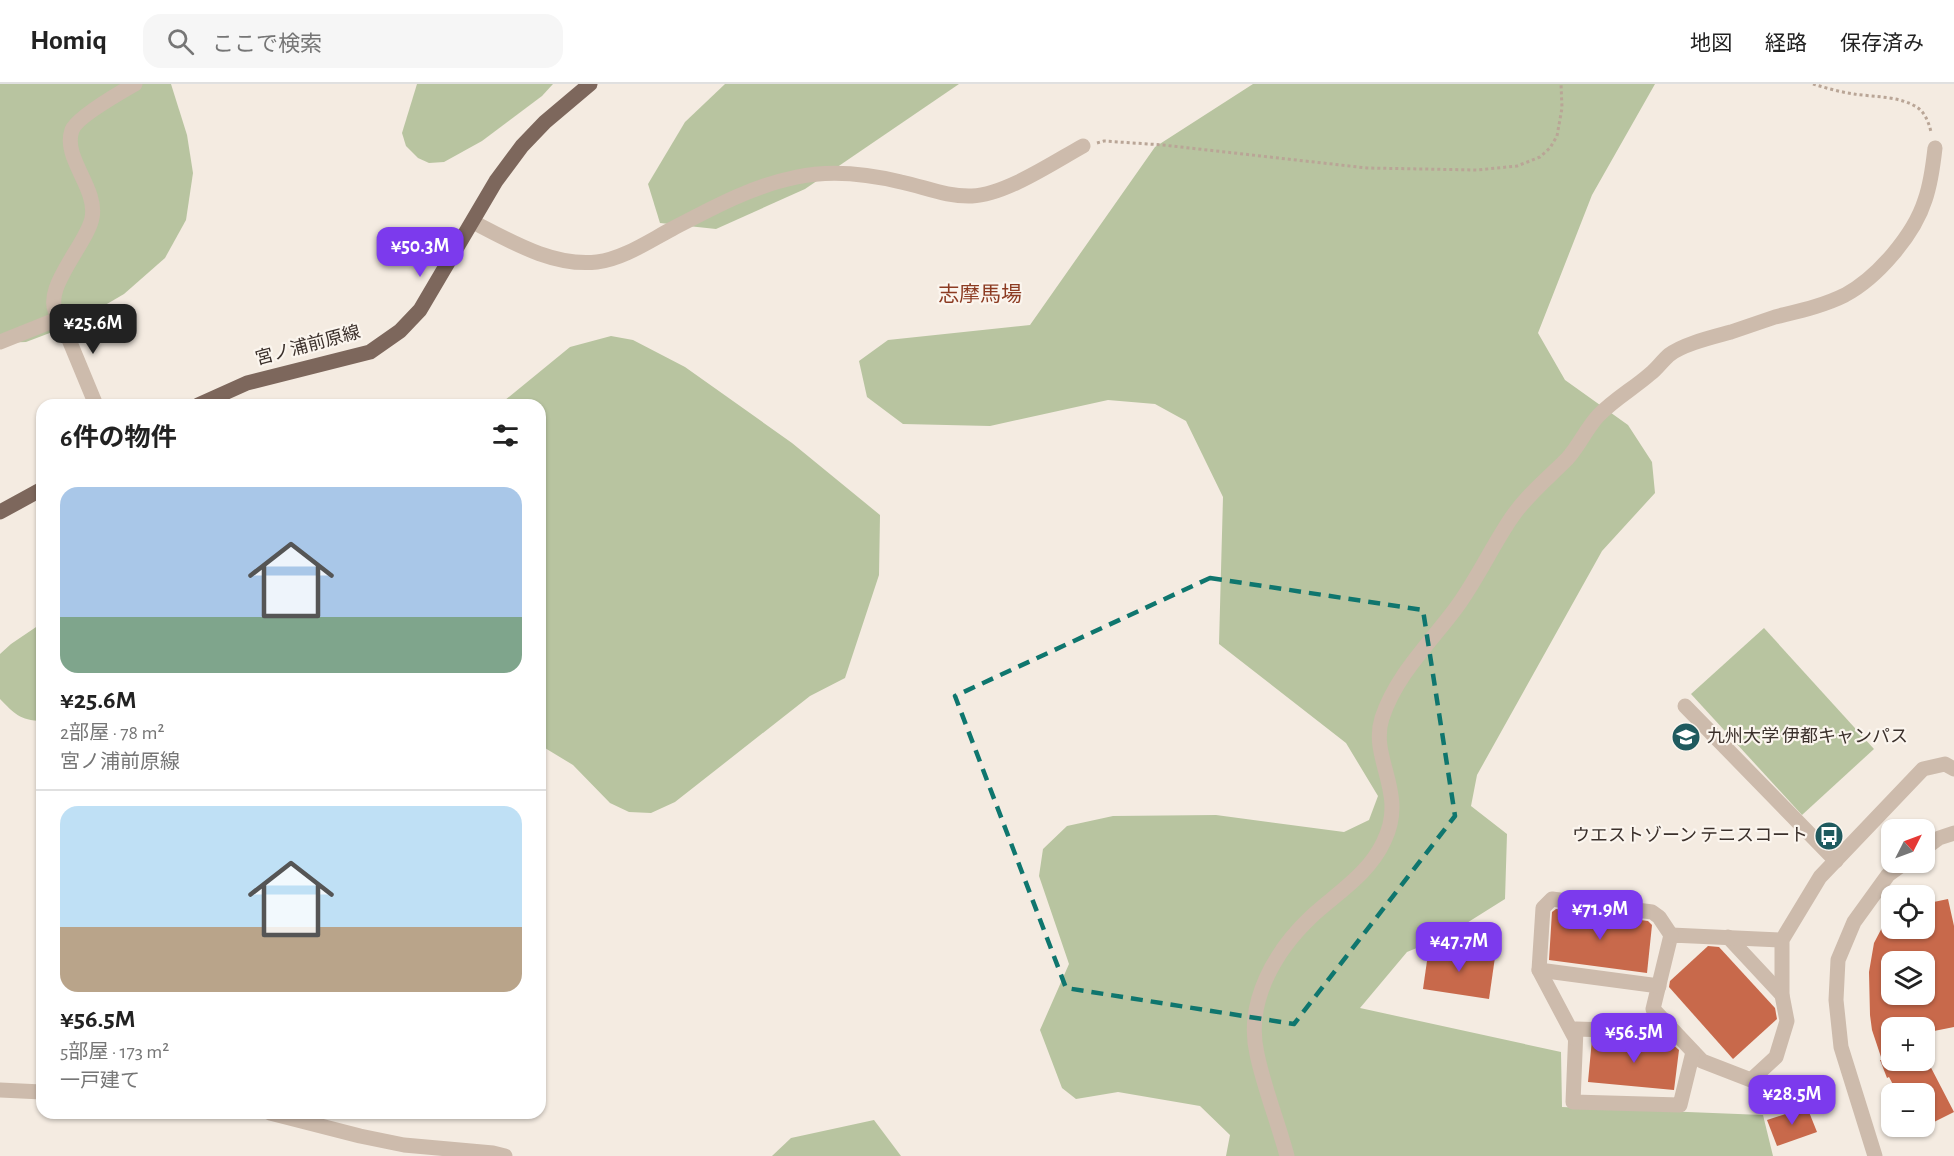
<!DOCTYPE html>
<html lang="ja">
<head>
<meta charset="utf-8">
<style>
	body { margin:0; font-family:"Alegreya Sans","Noto Sans JP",sans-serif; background:#f6f6f6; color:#222; height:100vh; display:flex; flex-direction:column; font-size:22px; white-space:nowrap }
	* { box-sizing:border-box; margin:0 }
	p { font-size:20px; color:#767676 }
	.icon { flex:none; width:33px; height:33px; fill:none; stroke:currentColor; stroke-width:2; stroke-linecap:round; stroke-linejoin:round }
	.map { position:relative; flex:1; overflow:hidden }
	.panel { position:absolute; left:36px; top:315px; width:510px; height:720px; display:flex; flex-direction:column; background:#fff; border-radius:18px; box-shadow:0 2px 4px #0004 }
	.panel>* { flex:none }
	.needle { width:39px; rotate:48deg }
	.tools { position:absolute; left:1881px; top:735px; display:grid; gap:12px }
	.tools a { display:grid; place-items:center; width:54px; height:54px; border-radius:12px; background:#fff; box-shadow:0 2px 4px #0004; font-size:30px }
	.price { position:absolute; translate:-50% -51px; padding:0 14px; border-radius:12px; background:#7c3aed; color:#fff; font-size:20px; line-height:39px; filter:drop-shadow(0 2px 3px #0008) }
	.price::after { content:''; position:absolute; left:50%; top:36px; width:18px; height:14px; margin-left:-9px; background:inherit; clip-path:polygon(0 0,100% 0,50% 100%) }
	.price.current { background:#222; color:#fff }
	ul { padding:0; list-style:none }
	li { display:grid; align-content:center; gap:12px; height:318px; padding:0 24px }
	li+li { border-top:2px solid #e0e0e0 }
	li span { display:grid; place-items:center; height:186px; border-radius:18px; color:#555 }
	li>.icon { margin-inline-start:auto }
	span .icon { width:108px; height:108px; fill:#fffc; stroke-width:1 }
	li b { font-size:26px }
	h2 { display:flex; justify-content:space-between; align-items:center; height:72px; padding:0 24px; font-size:26px }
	header { display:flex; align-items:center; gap:36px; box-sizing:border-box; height:84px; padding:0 30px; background:#fff; border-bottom:2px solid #e0e0e0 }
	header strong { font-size:28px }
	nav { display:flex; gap:33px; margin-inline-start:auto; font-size:21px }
	.search { width:420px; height:54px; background:#f6f6f6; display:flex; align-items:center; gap:15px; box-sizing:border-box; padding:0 21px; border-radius:18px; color:#767676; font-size:22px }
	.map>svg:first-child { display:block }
	.green { fill:#b8c4a0 }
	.building { fill:#c8694b; fill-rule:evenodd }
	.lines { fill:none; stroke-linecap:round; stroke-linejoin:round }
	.path { stroke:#b9a596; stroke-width:3; stroke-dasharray:3 3; stroke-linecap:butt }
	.minor { stroke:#cdbbac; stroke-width:15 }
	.major { stroke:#7d675c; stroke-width:15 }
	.marked { fill:none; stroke:#0f766e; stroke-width:4.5; stroke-dasharray:12 8; stroke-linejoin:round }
	.labels { text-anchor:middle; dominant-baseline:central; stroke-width:4.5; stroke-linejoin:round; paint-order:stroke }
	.street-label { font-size:18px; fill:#3b302b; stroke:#fbf5ee }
	.poi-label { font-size:18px; fill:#3b302b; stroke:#fbf5ee; text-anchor:start }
	.quarter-label { font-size:21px; fill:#8c3b22; stroke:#fbf5ee }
</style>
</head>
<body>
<header>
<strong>Homiq</strong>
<div class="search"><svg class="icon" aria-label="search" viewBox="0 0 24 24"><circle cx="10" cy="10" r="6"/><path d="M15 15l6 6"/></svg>ここで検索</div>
<nav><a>地図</a><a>経路</a><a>保存済み</a></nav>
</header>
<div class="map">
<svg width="1954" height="1072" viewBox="0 0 1954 1072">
	<rect width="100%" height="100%" fill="#f4ebe1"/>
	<!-- green -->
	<g class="green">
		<path d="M0,0H171L187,51L193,89L186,136L165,174L124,210L71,241L26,258L0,259Z"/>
		<path d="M417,0H553L542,12L482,57L444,78L429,79L418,74L406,62L402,49Z"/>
		<path d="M725,0H959L805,105L716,145L660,139L648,100L685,38Z"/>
		<path d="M1253,0H1655L1592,111L1538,249L1565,296L1628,341L1652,378L1655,409L1602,467L1477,691L1471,722L1507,750L1505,815L1446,852L1407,868L1360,924L1561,968L1562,1023L1763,1031L1773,1072H1226L1230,1051L1200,1022L1118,1008L1076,1015L1062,1004L1040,946L1069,880L1039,792L1043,765L1067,742L1113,732L1216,731L1344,748L1369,736L1378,712L1346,659L1219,560L1223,413L1186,337L1155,320L1108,316L990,342L903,340L867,313L859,277L888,256L1030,241L1155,63Z"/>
		<path d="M611,252L633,256L685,283L792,359L880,431L879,491L845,594L810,612L675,718L651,729L629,728L610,719L573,681L540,661V321H499L570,263Z"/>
		<path d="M42,539V637C19,636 15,630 0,615V570L11,560Z"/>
		<path d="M1764,544L1874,665L1802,731L1691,610Z"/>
		<path d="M874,1036L901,1072H772L791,1054Z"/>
	</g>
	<!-- building -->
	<g class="building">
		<path d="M1948,815L1954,842V943L1924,949V944H1892V976H1927L1954,1028L1924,1043V1010H1898L1889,993L1887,994L1880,976H1882L1872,946L1870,931L1869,888L1874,859L1886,836L1892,839V844H1924V820ZM1892,878H1924V910H1892Z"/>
		<path d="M1556,825L1648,837L1652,841L1647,889L1549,876L1552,828Z"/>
		<path d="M1708,862L1719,863L1775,924L1777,935L1733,975L1669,903L1670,897Z"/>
		<path d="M1429,863L1495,873L1489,915L1423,905Z"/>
		<path d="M1592,955L1670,958L1679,966L1674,1006L1588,998Z"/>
		<path d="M1807,1023L1817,1048L1777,1062L1767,1036Z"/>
	</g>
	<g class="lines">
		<!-- path -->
		<g class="path">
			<path d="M1813,0C1826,4 1840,8 1854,10C1874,13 1901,12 1918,24C1925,29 1929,39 1931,48"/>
			<path d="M1097,59L1104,57L1163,61L1367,84L1477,86L1517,82L1540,73L1550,64L1557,52L1562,24L1561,0"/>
		</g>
		<!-- minor -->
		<g class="minor">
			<path d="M473,138C510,157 553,183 597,178C623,175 649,157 672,145C712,124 752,102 797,93C830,86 868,90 901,98C925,103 947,113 972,112C1005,111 1054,78 1083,62"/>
			<path d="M0,258L60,234"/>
			<path d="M96,321L60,234C36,210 87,161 92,134C98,104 62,74 72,46C77,33 121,8 135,0"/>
			<path d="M1685,622L1836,777"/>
			<path d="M1924,765L1939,754L1954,749"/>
			<path d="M1728,853L1782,911"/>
			<path d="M1782,856L1671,851L1653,925L1702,977L1751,996L1776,973L1787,937L1782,911V856L1820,793L1923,685L1945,680L1954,685"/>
			<path d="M1539,886L1659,902"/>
			<path d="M1674,948L1576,945L1573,1018L1680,1021L1693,968"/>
			<path d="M1575,954L1539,886L1543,824L1552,815L1652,828L1659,833L1671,851"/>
			<path d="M0,1006L42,1008"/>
			<path d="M270,1029L360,1052L404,1061L493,1069L505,1072"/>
			<path d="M1287,1072C1278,1038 1264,1004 1257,970C1245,918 1275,867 1311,833C1337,809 1369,790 1384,757C1408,708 1369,675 1382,634C1396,591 1430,559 1456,524C1478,494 1492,462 1512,433C1527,411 1548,394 1567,375C1579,362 1586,345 1598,332C1614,315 1633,305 1650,290C1657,285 1662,277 1669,271C1683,260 1713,253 1731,248C1746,243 1760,238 1775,233C1799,227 1823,222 1845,211C1877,194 1914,151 1925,116C1931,99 1933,82 1935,64"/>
			<path d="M1875,1072L1841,963L1836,916L1838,876L1854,838L1888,791L1906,778"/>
		</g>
		<!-- major -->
		<g class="major">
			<path d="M198,321L247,299L370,268L400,247L420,226L496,97L522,62L545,38L590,0"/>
			<path d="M0,428L42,405"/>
		</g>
	</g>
	<!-- marked area -->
	<path class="marked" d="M1210,494L1423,526L1455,732L1294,940L1066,904L955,612Z"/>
	<!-- icons -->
	<defs>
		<g id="university-disc" transform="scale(1.5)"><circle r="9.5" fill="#1f5a5e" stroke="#fbf5ee"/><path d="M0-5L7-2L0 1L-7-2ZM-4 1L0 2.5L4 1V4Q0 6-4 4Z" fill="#fff"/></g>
		<g id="bus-disc" transform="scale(1.5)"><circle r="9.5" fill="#1f5a5e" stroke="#fbf5ee"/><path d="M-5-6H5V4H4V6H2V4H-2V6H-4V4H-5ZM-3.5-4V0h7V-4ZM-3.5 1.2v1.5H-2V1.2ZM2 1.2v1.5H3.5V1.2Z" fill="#fff"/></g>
	</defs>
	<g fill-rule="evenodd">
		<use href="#university-disc" x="1686" y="653"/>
		<use href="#bus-disc" x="1829" y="752"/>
	</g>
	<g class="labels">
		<!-- street labels -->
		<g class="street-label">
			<text transform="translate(308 262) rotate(-15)">宮ノ浦前原線</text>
		</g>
		<!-- poi labels -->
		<g class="poi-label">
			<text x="1707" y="653">九州大学 伊都キャンパス</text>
			<text x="1808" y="752" text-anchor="end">ウエストゾーン テニスコート</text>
		</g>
		<!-- quarter labels -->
		<g class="quarter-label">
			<text x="980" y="210">志摩馬場</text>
		</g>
	</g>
</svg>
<div class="tools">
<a><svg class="needle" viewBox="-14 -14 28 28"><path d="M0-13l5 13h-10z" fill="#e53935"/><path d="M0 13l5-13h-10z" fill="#767676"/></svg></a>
<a><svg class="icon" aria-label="locate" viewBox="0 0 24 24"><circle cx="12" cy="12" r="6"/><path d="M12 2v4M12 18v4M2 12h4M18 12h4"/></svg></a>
<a><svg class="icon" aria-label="layers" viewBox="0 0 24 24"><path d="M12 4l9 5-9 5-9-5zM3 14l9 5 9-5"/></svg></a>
<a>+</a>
<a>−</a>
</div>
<b class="price" style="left:420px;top:194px">¥50.3M</b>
<b class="price current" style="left:93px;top:271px">¥25.6M</b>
<b class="price" style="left:1600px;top:857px">¥71.9M</b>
<b class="price" style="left:1459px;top:889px">¥47.7M</b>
<b class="price" style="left:1634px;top:980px">¥56.5M</b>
<b class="price" style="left:1792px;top:1042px">¥28.5M</b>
<section class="panel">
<h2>6件の物件<svg class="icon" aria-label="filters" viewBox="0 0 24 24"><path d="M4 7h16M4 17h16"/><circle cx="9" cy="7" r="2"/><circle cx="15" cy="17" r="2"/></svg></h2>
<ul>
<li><span style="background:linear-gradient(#a9c7e8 70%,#7fa58c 0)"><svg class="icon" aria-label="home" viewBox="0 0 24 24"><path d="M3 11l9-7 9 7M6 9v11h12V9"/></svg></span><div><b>¥25.6M</b><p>2部屋 · 78 m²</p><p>宮ノ浦前原線</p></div></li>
<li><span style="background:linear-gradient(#bfe0f5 65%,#b9a48a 0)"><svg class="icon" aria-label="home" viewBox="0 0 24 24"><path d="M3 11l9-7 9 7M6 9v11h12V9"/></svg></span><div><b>¥56.5M</b><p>5部屋 · 173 m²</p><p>一戸建て</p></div></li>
</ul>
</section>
</div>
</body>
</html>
